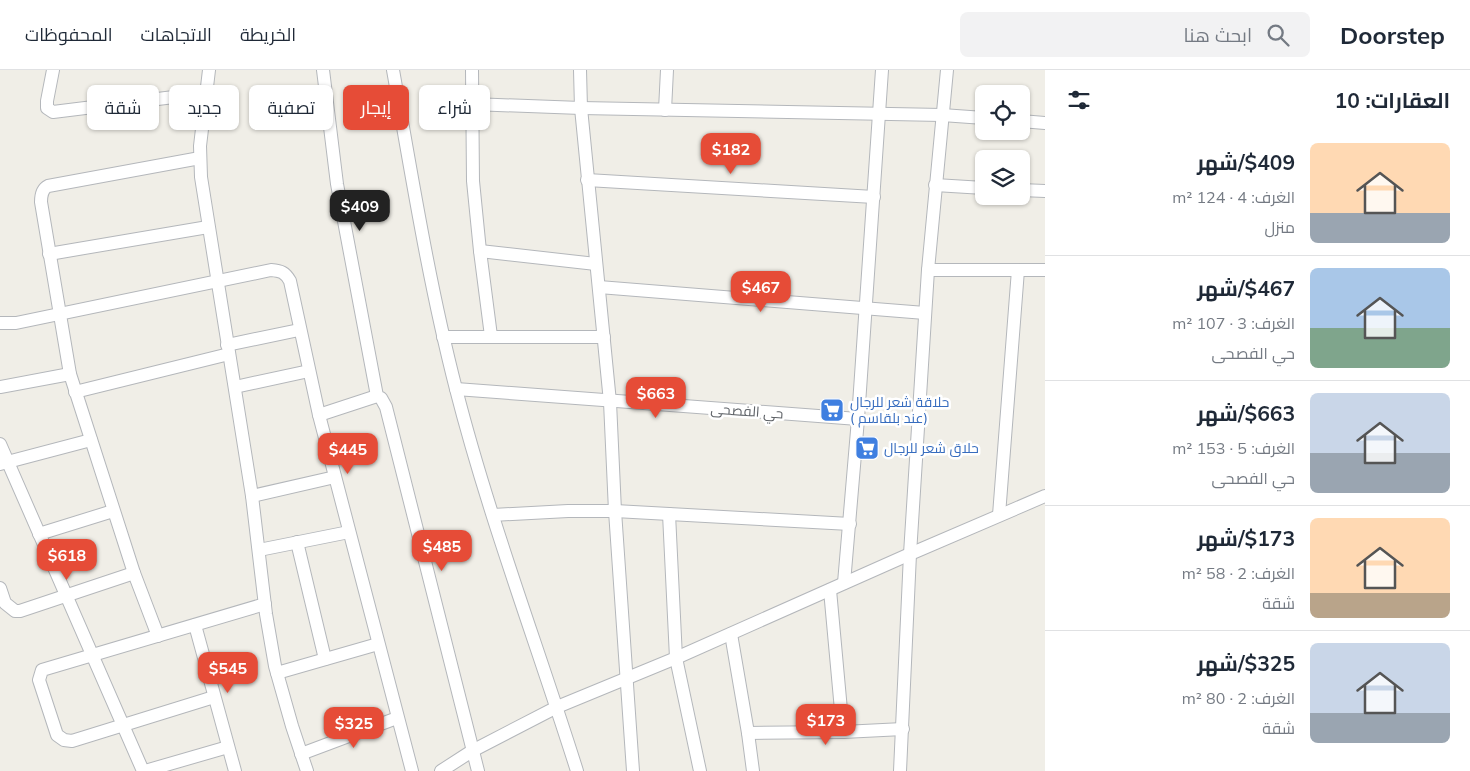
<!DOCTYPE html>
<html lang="ar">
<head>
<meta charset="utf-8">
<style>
	body { margin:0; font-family:Mulish,Cairo,sans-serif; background:#f2f2f3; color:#1f2937; direction:rtl; height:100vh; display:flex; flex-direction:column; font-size:19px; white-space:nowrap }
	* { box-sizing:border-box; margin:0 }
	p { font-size:16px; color:#747a83 }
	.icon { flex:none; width:28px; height:28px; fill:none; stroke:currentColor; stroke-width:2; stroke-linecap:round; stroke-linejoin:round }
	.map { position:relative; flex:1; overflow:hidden; direction:ltr }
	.details { display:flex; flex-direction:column; background:#fff; width:425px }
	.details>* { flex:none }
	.guide { position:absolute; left:15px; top:15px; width:475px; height:45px; direction:rtl; display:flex; gap:10px }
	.fabs { position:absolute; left:975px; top:15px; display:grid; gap:10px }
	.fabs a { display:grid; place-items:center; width:55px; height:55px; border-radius:8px; background:#fff; box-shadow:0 1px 4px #0004; font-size:25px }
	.price { position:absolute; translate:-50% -42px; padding:0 11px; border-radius:10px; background:#e64c37; color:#fff; font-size:16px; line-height:32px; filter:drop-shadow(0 1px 2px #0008) }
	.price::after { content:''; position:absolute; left:50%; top:30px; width:15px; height:11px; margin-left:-8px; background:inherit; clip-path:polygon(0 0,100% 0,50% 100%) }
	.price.current { background:#222; color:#fff }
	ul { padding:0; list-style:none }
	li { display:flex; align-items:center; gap:15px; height:125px; padding:0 20px }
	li+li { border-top:1px solid #e0e1e3 }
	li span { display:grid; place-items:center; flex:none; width:140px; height:100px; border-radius:8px; color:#555 }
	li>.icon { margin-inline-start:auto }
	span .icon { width:60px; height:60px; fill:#fffc; stroke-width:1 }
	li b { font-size:21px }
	h2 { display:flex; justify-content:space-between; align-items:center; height:60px; padding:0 20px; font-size:21px }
	.chip { padding:0 18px; border-radius:8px; background:#fff; box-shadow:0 1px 4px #0004; font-size:18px; line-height:45px }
	.chip.current { background:#e64c37; color:#fff }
	header { display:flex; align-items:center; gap:30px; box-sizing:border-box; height:70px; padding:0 25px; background:#fff; border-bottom:1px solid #e0e1e3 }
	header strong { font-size:24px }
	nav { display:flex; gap:28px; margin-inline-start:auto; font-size:18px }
	.search { width:350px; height:45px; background:#f2f2f3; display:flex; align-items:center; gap:12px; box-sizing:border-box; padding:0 18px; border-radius:8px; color:#747a83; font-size:19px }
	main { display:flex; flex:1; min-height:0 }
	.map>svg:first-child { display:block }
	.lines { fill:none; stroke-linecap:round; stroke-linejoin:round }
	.street-casing { stroke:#b4b7bb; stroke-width:14 }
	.street { stroke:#fff; stroke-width:12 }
	.labels { text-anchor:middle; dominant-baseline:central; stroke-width:5; stroke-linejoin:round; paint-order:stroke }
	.shop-label { font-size:14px; fill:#366cbe; stroke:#fff; text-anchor:start }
	.street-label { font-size:14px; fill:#5e6267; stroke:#fff }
</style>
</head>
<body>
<header>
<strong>Doorstep</strong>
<div class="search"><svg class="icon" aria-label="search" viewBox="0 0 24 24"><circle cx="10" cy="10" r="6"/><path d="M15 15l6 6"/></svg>ابحث هنا</div>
<nav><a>الخريطة</a><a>الاتجاهات</a><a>المحفوظات</a></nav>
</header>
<main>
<section class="details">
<h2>العقارات: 10<svg class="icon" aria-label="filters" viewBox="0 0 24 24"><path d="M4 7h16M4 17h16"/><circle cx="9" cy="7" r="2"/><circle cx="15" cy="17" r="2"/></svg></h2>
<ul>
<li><span style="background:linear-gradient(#ffd9b3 70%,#9aa5b1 0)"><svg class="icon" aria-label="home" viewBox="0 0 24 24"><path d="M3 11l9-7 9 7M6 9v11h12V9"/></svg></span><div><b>$409/شهر</b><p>الغرف: 4 · 124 m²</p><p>منزل</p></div></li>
<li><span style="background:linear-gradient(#a9c7e8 60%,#7fa58c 0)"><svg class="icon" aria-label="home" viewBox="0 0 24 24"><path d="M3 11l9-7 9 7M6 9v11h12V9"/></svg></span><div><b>$467/شهر</b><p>الغرف: 3 · 107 m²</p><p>حي الفصحى</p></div></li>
<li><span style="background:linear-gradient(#c9d6e8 60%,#9aa5b1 0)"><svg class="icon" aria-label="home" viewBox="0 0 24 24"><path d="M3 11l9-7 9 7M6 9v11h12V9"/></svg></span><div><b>$663/شهر</b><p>الغرف: 5 · 153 m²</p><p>حي الفصحى</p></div></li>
<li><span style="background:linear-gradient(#ffd9b3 75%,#b9a48a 0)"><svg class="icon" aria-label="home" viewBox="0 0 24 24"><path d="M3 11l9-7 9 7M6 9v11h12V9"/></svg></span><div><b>$173/شهر</b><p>الغرف: 2 · 58 m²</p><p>شقة</p></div></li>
<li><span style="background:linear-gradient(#c9d6e8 70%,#9aa5b1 0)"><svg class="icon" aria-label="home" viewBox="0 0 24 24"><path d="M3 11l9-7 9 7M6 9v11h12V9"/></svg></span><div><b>$325/شهر</b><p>الغرف: 2 · 80 m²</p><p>شقة</p></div></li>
</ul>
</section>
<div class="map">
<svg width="1045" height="701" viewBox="0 0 1045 701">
	<rect width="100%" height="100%" fill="#f0eee7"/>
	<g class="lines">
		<!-- street casing -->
		<g class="street-casing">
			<g id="street">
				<path d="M53,0L47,31V38L53,42L206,23"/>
				<path d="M209,0L200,76L201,107L252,426L266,544L275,596L292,656L307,701"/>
				<path d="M323,0L337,114L377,326L381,328L386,337L478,701"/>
				<path d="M393,0C412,107 429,214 456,319C489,448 537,574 577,701"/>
				<path d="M472,0L473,111L480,181L491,266"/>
				<path d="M580,0L581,38L610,332L615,441L633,701"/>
				<path d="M472,34L581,38L942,45L984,48"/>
				<path d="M665,40L667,0"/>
				<path d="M1021,51L1045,53"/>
				<path d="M587,110L874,127"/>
				<path d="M935,115L984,118"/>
				<path d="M1021,120L1045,121"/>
				<path d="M480,181L596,194"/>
				<path d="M49,184L208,157"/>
				<path d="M928,200H1045"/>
				<path d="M599,217L925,243"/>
				<path d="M0,253H16L271,200C281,201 285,202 290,211L319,345L412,701"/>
				<path d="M443,267H604"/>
				<path d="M227,275L299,260"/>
				<path d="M0,317L70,304"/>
				<path d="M235,317L309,301"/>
				<path d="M456,319L858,349"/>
				<path d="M75,322L229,284"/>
				<path d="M319,345L377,326"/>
				<path d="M0,374L143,701"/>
				<path d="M0,394L91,370"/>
				<path d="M252,426L335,407"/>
				<path d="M669,444L676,588L700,701"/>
				<path d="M493,445L568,441H615L850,454"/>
				<path d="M999,445L1018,200"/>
				<path d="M39,464L113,441"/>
				<path d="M297,472L325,589"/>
				<path d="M259,480L349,462"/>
				<path d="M844,513L858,349L882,0"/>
				<path d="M0,518L5,533L15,541H20L134,503"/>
				<path d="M830,520L843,662"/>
				<path d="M195,555L235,701"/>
				<path d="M731,564L748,663L753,701"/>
				<path d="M158,566L134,503L70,304L41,132C41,125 42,119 48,116L200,88"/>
				<path d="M277,603L378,574"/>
				<path d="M214,627L72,671L64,670L57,665L39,610L42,600L265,534"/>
				<path d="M748,663L843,662L903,659"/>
				<path d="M301,684L397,648"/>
				<path d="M145,701L228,677"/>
				<path d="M441,701L472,681L557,637L676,588L910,484L1045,426"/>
				<path d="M900,701L910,484L928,200L947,0"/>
			</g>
		</g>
		<!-- street -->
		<use href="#street" class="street"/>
	</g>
	<!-- icons -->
	<defs>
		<g id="supermarket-square" transform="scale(1.25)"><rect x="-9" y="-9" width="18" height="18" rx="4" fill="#3f7fe0" stroke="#fff"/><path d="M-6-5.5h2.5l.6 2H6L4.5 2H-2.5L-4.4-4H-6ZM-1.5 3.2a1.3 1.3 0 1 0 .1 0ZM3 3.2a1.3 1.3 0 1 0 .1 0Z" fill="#fff"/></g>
	</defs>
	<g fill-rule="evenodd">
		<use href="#supermarket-square" x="832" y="340"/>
		<use href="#supermarket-square" x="867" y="378"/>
	</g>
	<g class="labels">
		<!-- shop labels -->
		<g class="shop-label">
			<text x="850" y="332">حلاقة شعر للرجال<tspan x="850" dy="16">( عند بلقاسم)</tspan></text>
			<text x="884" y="378">حلاق شعر للرجال</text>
		</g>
		<!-- street labels -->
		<g class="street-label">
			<text transform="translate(747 341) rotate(4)">حي الفصحى</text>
		</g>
	</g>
</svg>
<div class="fabs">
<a><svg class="icon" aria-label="locate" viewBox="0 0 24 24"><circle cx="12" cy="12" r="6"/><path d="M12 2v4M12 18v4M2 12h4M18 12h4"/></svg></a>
<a><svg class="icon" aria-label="layers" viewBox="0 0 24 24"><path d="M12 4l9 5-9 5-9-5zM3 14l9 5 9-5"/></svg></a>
</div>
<b class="price" style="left:731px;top:105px">$182</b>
<b class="price current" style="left:360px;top:162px">$409</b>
<b class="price" style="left:761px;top:243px">$467</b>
<b class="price" style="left:656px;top:349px">$663</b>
<b class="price" style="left:348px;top:405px">$445</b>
<b class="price" style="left:442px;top:502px">$485</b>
<b class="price" style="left:67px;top:511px">$618</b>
<b class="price" style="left:228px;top:624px">$545</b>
<b class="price" style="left:826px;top:676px">$173</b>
<b class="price" style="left:354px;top:679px">$325</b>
<div class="guide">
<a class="chip">شراء</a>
<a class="chip current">إيجار</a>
<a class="chip">تصفية</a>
<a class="chip">جديد</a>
<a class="chip">شقة</a>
</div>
</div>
</main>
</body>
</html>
